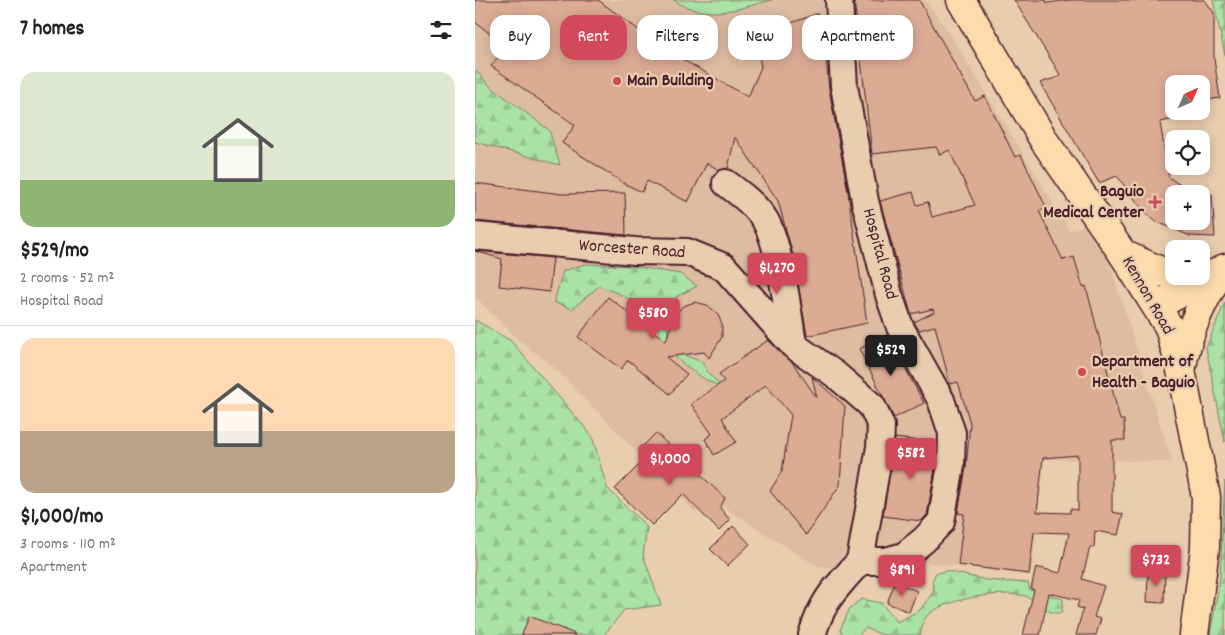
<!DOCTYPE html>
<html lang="en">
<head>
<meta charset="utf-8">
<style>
	body { margin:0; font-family:Dekko,sans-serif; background:#f6f6f6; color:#222; height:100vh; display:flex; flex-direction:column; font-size:19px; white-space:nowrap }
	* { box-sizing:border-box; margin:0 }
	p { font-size:16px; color:#767676 }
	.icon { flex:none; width:28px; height:28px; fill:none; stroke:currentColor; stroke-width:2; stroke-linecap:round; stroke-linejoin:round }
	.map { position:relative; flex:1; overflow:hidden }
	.drawer { display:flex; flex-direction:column; background:#fff; width:475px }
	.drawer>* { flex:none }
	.banner { position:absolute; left:15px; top:15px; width:475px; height:45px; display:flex; gap:10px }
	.needle { width:32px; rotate:45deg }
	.tools { position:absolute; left:690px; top:75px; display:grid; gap:10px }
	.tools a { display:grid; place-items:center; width:45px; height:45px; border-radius:10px; background:#fff; box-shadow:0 2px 12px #0003; font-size:25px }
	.price { position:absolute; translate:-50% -42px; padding:0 11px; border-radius:5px; background:#d1495b; color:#fff; font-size:16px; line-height:32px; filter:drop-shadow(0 1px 2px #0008) }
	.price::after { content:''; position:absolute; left:50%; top:30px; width:15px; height:11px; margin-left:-8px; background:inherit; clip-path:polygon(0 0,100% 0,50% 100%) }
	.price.current { background:#222; color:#fff }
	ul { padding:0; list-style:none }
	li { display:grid; align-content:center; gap:10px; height:265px; padding:0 20px }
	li+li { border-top:1px solid #e0e0e0 }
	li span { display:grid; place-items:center; height:155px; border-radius:15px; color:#555 }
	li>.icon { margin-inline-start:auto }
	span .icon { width:90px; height:90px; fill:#fffc; stroke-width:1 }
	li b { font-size:21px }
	h2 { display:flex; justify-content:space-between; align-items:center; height:60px; padding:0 20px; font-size:21px }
	.tag { padding:0 18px; border-radius:15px; background:#fff; box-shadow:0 2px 12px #0003; font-size:18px; line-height:45px }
	.tag.current { background:#d1495b; color:#fff }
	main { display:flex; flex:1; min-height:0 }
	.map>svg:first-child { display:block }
	.built { fill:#debca2 }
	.green { fill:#aae2a6; stroke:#7a8068 }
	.forest { fill:url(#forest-firs); stroke:#7a8068 }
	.building { fill:#dcab94; stroke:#4a1f2b; fill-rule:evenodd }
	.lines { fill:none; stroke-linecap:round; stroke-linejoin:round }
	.minor-casing { stroke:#4a1f2b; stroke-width:30 }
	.major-casing { stroke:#4a1f2b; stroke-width:31 }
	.highway-casing { stroke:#4a1f2b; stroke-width:31 }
	.minor { stroke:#e8cdaf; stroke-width:26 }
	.major { stroke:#fcdcac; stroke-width:28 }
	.highway { stroke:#fcdcac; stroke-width:28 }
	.poi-dot { fill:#d1495b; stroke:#e8cdaf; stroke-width:2 }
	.labels { text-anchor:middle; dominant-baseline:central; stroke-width:4.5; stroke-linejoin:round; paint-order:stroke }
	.poi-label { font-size:18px; font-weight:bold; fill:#4a1f2b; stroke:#e8cdaf; text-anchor:start }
	.street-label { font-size:18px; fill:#4a1f2b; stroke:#e8cdaf }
</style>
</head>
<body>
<main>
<section class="drawer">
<h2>7 homes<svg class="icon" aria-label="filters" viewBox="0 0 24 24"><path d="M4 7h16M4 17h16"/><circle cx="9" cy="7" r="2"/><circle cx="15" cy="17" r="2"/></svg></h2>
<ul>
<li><span style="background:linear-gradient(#dfe7d0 70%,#8fb573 0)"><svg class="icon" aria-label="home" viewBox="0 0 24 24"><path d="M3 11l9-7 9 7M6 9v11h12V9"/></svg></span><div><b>$529/mo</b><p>2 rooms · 52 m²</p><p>Hospital Road</p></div></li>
<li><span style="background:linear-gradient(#ffd9b3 60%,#b9a48a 0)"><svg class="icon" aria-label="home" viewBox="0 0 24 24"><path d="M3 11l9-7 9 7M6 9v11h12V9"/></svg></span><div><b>$1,000/mo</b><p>3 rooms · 110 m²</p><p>Apartment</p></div></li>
</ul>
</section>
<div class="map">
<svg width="750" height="635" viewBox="0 0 750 635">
	<defs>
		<pattern id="forest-firs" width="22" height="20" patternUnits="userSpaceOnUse" patternTransform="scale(1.25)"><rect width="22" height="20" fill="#aae2a6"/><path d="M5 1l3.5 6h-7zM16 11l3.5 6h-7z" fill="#94c18f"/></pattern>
	</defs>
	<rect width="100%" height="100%" fill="#e8cdaf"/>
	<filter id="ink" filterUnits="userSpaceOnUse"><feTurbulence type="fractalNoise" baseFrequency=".02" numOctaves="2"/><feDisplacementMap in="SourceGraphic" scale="10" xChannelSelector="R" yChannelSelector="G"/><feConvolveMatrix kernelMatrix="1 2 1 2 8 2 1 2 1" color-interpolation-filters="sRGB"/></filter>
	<g filter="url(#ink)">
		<!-- built -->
		<path class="built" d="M0,0H450L473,31L595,231L609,225L635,264L697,462L569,459L556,576L450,562L416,577L340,565L230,495L220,512L81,369L43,339L0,297Z"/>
		<!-- green -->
		<path class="green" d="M198,0H297C260,9 234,22 198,0Z"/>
		<!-- forest -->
		<g class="forest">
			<path d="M738,0H750V55Z"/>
			<path d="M0,70L15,86L74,130L85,165L0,142Z"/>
			<path d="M110,264L157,266L205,274L222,286L201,297L192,320L193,339L204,353L227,362L234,374L247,387C231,383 194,356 187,341C184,335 185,327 182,322C173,305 141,292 124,286L97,309L79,302L88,271Z"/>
			<path d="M750,302V442L731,348Z"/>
			<path d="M0,320L36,341L117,436L132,488L172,527L168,555L186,605L149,610L129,635H0Z"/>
			<path d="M750,481V635H735L745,578Z"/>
			<path d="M472,571L511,580L553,583L555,590L588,599L587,612C572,617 564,600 550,596C528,590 465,599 451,617C447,622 447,630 445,635H408L390,628L384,635H369L365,630L375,608L387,599L406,603L422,622L445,610L459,591L457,581L461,573Z"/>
		</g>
		<!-- building -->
		<g class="building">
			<path d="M0,0H123L191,50L273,97L286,67L280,36L341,14L347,16L354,89L373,192L392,323L332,336L319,259L303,201L260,137L253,168L244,170L232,163L213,202L172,181L167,192L150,184L87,143L100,125L16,66L31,46L0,22Z"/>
			<path d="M379,0H444L500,101L510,96L540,157L546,155L571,207L564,211L588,260L599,257L608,287L611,286L645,420H649L650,440H637V512L648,514L643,535L620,531L619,547H615L607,579L629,586L619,617L626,619L621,635H601L608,609L602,607L604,600L574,593L565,635H548L559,590L556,589L561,567L585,573L594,533L559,532L554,574L483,565L489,514L483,513L491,468L495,423L483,382L475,384L460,326L444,330L439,322L459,312L458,309L436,314L405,201L438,192L442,205L453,202L457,217L500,205L474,150L465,155L461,147L397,154ZM603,455V510L595,509V513L562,512L568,458Z"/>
			<path d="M539,0H571L572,3L595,0H730L739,13V59L745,98L726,101V84H699V111H710L711,117L685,122L694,177L702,183L725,194H699V221H726V194H737L740,237L715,236L680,221L668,210L642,176L624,183L565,83L586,76Z"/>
			<path d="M0,183L87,194L150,193L151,235L0,221Z"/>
			<path d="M0,251L78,258L74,292L24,286L27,259Z"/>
			<path d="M133,297L191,341L199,315L208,306L220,302L232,305L242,313L247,324V337L234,358L229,352L191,357L212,374L195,394L153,360L146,369L103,337Z"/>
			<path d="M412,335L449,403L419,418L384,349Z"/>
			<path d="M293,340L317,362L342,398L337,377L370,406L365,485L331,535L295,491L307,471L316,415L291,385L247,418L261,442L239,455L230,439L237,434L216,404L249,381L244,374Z"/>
			<path d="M181,433L250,498L245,508L255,520L244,531L208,494L177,525L140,489L174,455L166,448Z"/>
			<path d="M420,438L462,443L461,463L452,515L446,521L408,516Z"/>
			<path d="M258,526L275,544L252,566L235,549Z"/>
			<path d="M673,571L690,572L689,603L672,602Z"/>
			<path d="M420,582L442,591L434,612L412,603Z"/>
			<path d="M54,616L100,634V635H47Z"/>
		</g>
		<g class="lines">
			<!-- minor casing -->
			<g class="minor-casing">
				<g id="minor">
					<path d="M251,183C265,194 281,205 290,220C305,245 313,313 318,344"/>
					<path d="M0,236L160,251L212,252L249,267L318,345L361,375L397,406L406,426L405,447L385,561"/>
					<path d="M337,635C348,599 361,588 385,561H411L429,556L449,540L466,522L476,465L477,433L466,400L425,327L414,295L390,201L369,86L364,0"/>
				</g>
			</g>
			<!-- major casing -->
			<g class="major-casing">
				<path id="major" d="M682,306L750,268"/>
			</g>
			<!-- highway casing -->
			<g class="highway-casing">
				<g id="highway">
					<path d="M486,0L570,142L648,254L694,327L706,370L731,497L730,548L719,635"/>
					<path d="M648,254L690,273L699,275"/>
					<path d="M707,366C714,328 726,304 746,271"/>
				</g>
			</g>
			<!-- minor -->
			<use href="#minor" class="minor"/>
			<!-- major -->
			<use href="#major" class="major"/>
			<!-- highway -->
			<use href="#highway" class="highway"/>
		</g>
	</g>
	<!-- markers -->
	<g class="poi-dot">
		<circle cx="142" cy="81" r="5"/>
		<path d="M677.5 194.5h5v5h5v5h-5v5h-5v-5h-5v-5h5z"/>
		<circle cx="607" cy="372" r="5"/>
	</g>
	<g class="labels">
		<!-- poi labels -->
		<g class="poi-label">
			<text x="152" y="81">Main Building</text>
			<text x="669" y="192" text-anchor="end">Baguio<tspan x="669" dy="21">Medical Center</tspan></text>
			<text x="617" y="362">Department of<tspan x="617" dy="21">Health - Baguio</tspan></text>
		</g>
		<!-- street labels -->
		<g class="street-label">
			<text transform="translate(157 250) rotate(4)">Worcester Road</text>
			<text transform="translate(404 254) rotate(75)">Hospital Road</text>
			<text transform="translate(672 296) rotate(60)">Kennon Road</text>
		</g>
	</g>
</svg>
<div class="tools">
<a><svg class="needle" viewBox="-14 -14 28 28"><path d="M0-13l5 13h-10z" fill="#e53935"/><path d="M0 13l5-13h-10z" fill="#767676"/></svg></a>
<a><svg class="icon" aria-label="locate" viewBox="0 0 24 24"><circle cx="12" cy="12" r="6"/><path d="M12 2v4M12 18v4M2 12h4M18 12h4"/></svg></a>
<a>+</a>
<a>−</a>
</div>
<b class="price" style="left:302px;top:295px">$1,270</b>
<b class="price" style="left:178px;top:340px">$580</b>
<b class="price current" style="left:416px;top:377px">$529</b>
<b class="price" style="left:436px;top:480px">$582</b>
<b class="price" style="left:195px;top:486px">$1,000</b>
<b class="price" style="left:681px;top:587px">$732</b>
<b class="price" style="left:427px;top:597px">$891</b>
<div class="banner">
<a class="tag">Buy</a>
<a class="tag current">Rent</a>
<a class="tag">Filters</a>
<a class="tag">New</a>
<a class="tag">Apartment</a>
</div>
</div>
</main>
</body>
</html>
